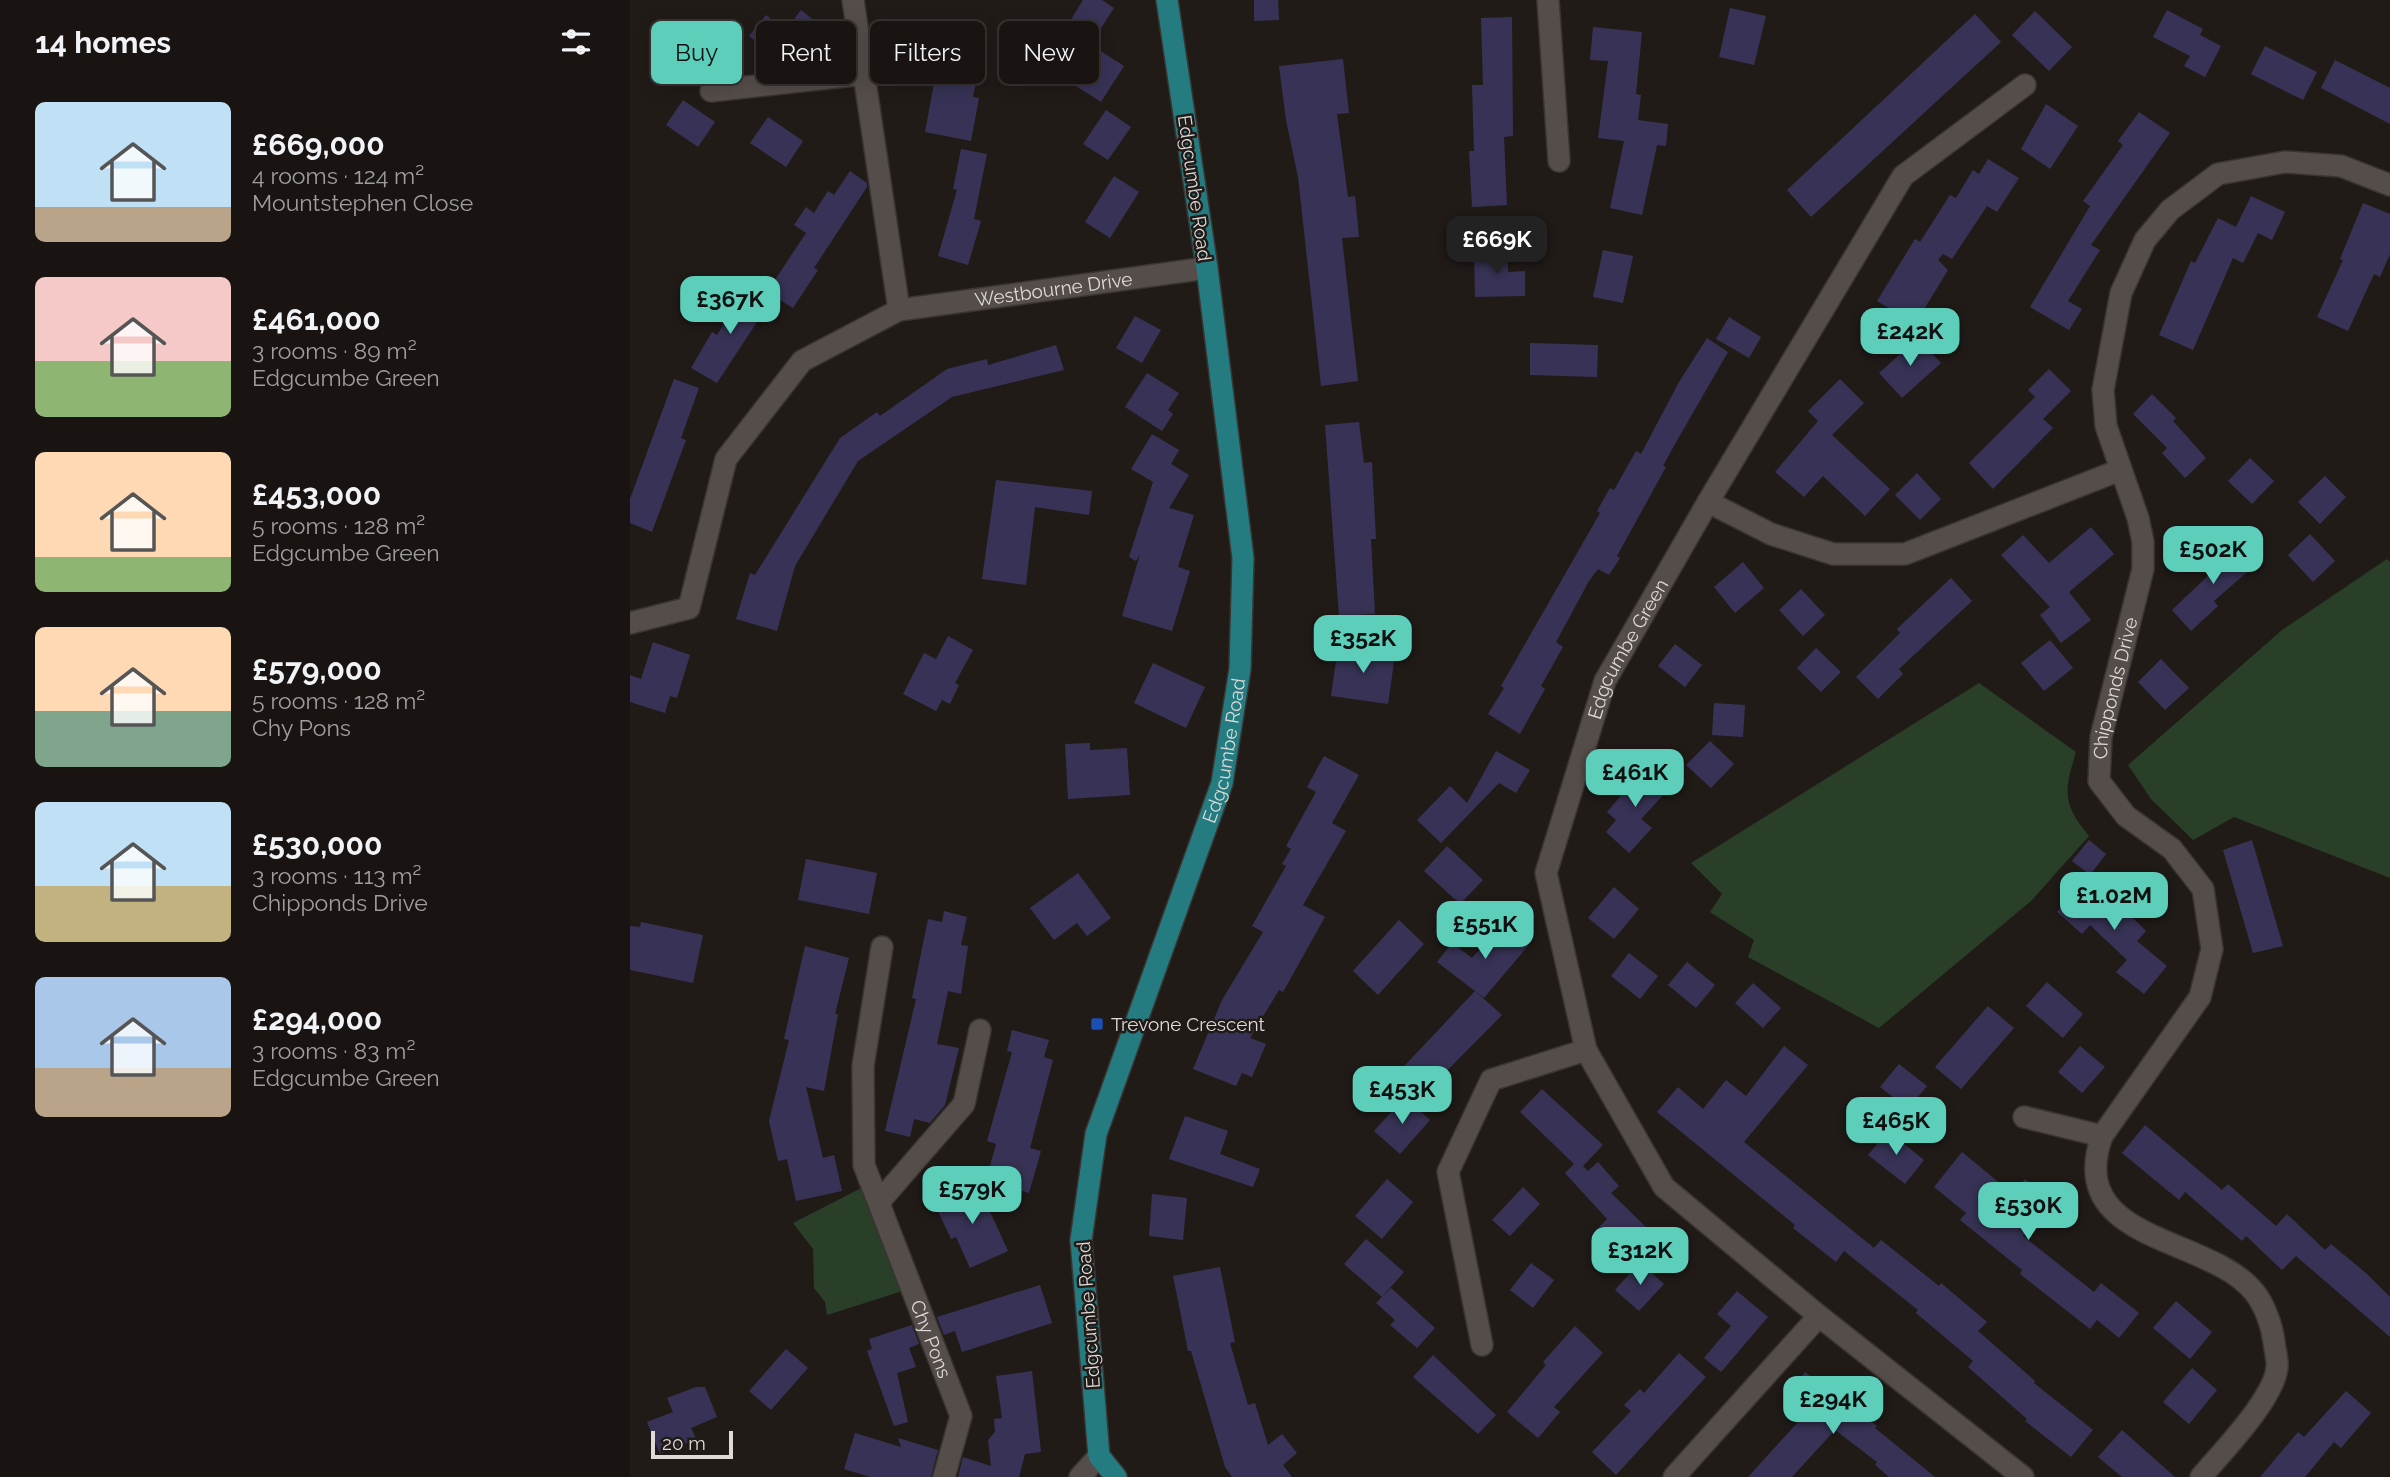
<!DOCTYPE html>
<html lang="en">
<head>
<meta charset="utf-8">
<style>
	body { margin:0; font-family:Raleway,sans-serif; background:#221d1b; color:#f1f3f6; height:100vh; display:flex; flex-direction:column; font-size:26px; white-space:nowrap }
	* { box-sizing:border-box; margin:0 }
	p { font-size:23px; color:#9f9e9f }
	.icon { flex:none; width:38px; height:38px; fill:none; stroke:currentColor; stroke-width:2; stroke-linecap:round; stroke-linejoin:round }
	.map { position:relative; flex:1; overflow:hidden }
	.details { display:flex; flex-direction:column; background:#191412; width:630px }
	.details>* { flex:none }
	.top-card { position:absolute; left:21px; top:21px; width:665px; height:63px; display:flex; gap:14px }
	.scale { position:absolute; left:21px; bottom:18px; width:82px; box-sizing:border-box; padding-left:7px; border:4px solid #dedad8; border-top:0; font-size:19px; line-height:24px; white-space:nowrap; color:#dedad8; -webkit-text-stroke:5px #211b18; paint-order:stroke }
	.price { position:absolute; translate:-50% -60px; padding:0 16px; border-radius:14px; background:#5cceba; color:#111; font-size:23px; line-height:46px; filter:drop-shadow(0 2px 4px #0008) }
	.price::after { content:''; position:absolute; left:50%; top:42px; width:21px; height:16px; margin-left:-10px; background:inherit; clip-path:polygon(0 0,100% 0,50% 100%) }
	.price.selected { background:#222; color:#fff }
	ul { padding:0; list-style:none }
	li { display:flex; align-items:center; gap:21px; height:175px; padding:0 35px }
	li span { display:grid; place-items:center; flex:none; width:196px; height:140px; border-radius:10px; color:#555 }
	li>.icon { margin-inline-start:auto }
	span .icon { width:84px; height:84px; fill:#fffc; stroke-width:1 }
	li b { font-size:30px }
	h2 { display:flex; justify-content:space-between; align-items:center; height:84px; padding:0 35px; font-size:30px }
	.tag { padding:0 24px; border-radius:10px; background:#191412; box-shadow:0 4px 18px #0003,0 0 0 2px #373332; font-size:24px; line-height:63px }
	.tag.selected { background:#5cceba; color:#111 }
	main { display:flex; flex:1; min-height:0 }
	.map>svg:first-child { display:block }
	.green { fill:#293f28 }
	.building { fill:#383356 }
	.lines { fill:none; stroke-linecap:round; stroke-linejoin:round }
	.minor-casing { stroke:#393533; stroke-width:24 }
	.major-casing { stroke:#393533; stroke-width:24 }
	.minor { stroke:#554d4a; stroke-width:21 }
	.major { stroke:#247c81; stroke-width:21 }
	.transit-dot { fill:#1a4fb4; stroke:#211b18; stroke-width:2.5 }
	.labels { text-anchor:middle; dominant-baseline:central; stroke-width:5; stroke-linejoin:round; paint-order:stroke }
	.street-label { font-size:19px; fill:#dedad8; stroke:#211b18 }
	.poi-label { font-size:19px; fill:#dedad8; stroke:#211b18; text-anchor:start }
</style>
</head>
<body>
<main>
<section class="details">
<h2>14 homes<svg class="icon" aria-label="filters" viewBox="0 0 24 24"><path d="M4 7h16M4 17h16"/><circle cx="9" cy="7" r="2"/><circle cx="15" cy="17" r="2"/></svg></h2>
<ul>
<li><span style="background:linear-gradient(#bfe0f5 75%,#b9a48a 0)"><svg class="icon" aria-label="home" viewBox="0 0 24 24"><path d="M3 11l9-7 9 7M6 9v11h12V9"/></svg></span><div><b>£669,000</b><p>4 rooms · 124 m²</p><p>Mountstephen Close</p></div></li>
<li><span style="background:linear-gradient(#f6c9c9 60%,#8fb573 0)"><svg class="icon" aria-label="home" viewBox="0 0 24 24"><path d="M3 11l9-7 9 7M6 9v11h12V9"/></svg></span><div><b>£461,000</b><p>3 rooms · 89 m²</p><p>Edgcumbe Green</p></div></li>
<li><span style="background:linear-gradient(#ffd9b3 75%,#8fb573 0)"><svg class="icon" aria-label="home" viewBox="0 0 24 24"><path d="M3 11l9-7 9 7M6 9v11h12V9"/></svg></span><div><b>£453,000</b><p>5 rooms · 128 m²</p><p>Edgcumbe Green</p></div></li>
<li><span style="background:linear-gradient(#ffd9b3 60%,#7fa58c 0)"><svg class="icon" aria-label="home" viewBox="0 0 24 24"><path d="M3 11l9-7 9 7M6 9v11h12V9"/></svg></span><div><b>£579,000</b><p>5 rooms · 128 m²</p><p>Chy Pons</p></div></li>
<li><span style="background:linear-gradient(#bfe0f5 60%,#c2b280 0)"><svg class="icon" aria-label="home" viewBox="0 0 24 24"><path d="M3 11l9-7 9 7M6 9v11h12V9"/></svg></span><div><b>£530,000</b><p>3 rooms · 113 m²</p><p>Chipponds Drive</p></div></li>
<li><span style="background:linear-gradient(#a9c7e8 65%,#b9a48a 0)"><svg class="icon" aria-label="home" viewBox="0 0 24 24"><path d="M3 11l9-7 9 7M6 9v11h12V9"/></svg></span><div><b>£294,000</b><p>3 rooms · 83 m²</p><p>Edgcumbe Green</p></div></li>
</ul>
</section>
<div class="map">
<svg width="1760" height="1477" viewBox="0 0 1760 1477">
	<rect width="100%" height="100%" fill="#211b18"/>
	<!-- green -->
	<g class="green">
		<path d="M1757,559L1760,562V878L1604,817L1563,840L1521,799L1498,765L1652,630Z"/>
		<path d="M1349,683L1446,752C1434,792 1432,803 1459,836L1401,901L1249,1028L1118,957L1124,940L1080,912L1092,894L1061,863Z"/>
		<path d="M241,1183L282,1288L197,1315L195,1302L184,1288L183,1249L163,1223Z"/>
	</g>
	<!-- building -->
	<g class="building">
		<path d="M453,0H472L484,8L462,42L437,26Z"/>
		<path d="M624,0H648L649,20L624,21Z"/>
		<path d="M1100,8L1136,16L1124,65L1089,57Z"/>
		<path d="M171,10L200,33L180,57L155,36L141,54L119,36L136,15L155,31Z"/>
		<path d="M1537,10L1573,29L1570,35L1591,46L1575,77L1554,66L1560,56L1523,37Z"/>
		<path d="M1405,11L1442,47L1419,71L1382,35Z"/>
		<path d="M1345,14L1371,42L1181,217L1157,190Z"/>
		<path d="M882,17L883,136L874,137L877,205L842,207L839,151H844L842,85H853L851,18Z"/>
		<path d="M315,22L347,29L345,36L354,38L343,97L349,98L341,141L295,132Z"/>
		<path d="M963,27L1012,32L1006,94L1011,95L1008,120L1038,124L1036,146L1027,145L1012,215L980,208L994,141L968,138L978,61L960,60Z"/>
		<path d="M1635,46L1687,72L1673,100L1621,74Z"/>
		<path d="M469,50L494,66L471,102L446,86Z"/>
		<path d="M713,59L719,113L707,114L718,197L725,196L729,237L712,238L728,381L691,386L668,177L656,120L649,66Z"/>
		<path d="M1705,60L1760,88V124L1691,88Z"/>
		<path d="M53,100L85,122L68,147L36,125Z"/>
		<path d="M1416,104L1448,126L1420,169L1391,149Z"/>
		<path d="M476,110L501,127L478,160L453,144Z"/>
		<path d="M1509,112L1540,133L1461,245L1470,250L1438,301L1452,309L1439,330L1400,307L1460,206L1453,201L1493,145L1488,141Z"/>
		<path d="M138,117L173,141L156,167L120,143Z"/>
		<path d="M331,149L357,154L344,219L351,221L338,265L308,256L327,190L323,189Z"/>
		<path d="M1358,159L1389,178L1367,212L1357,206L1322,259L1313,254L1308,260L1318,270L1285,324L1247,301L1285,239L1290,242L1320,195L1326,198L1343,170L1349,174Z"/>
		<path d="M220,171L237,183V187L184,268L188,270L163,308L137,292L176,233L164,225L176,207L184,213L198,191L204,195Z"/>
		<path d="M484,176L509,192L480,238L455,222Z"/>
		<path d="M1621,196L1655,212L1642,240L1628,233L1613,263L1603,258L1563,350L1529,335L1561,261L1565,263L1588,218L1606,227Z"/>
		<path d="M1733,203L1760,214V254L1750,277L1744,274L1718,331L1687,317L1713,260L1710,259Z"/>
		<path d="M973,250L1003,256L993,303L963,297Z"/>
		<path d="M877,251L878,272L895,271V296L845,297L844,252Z"/>
		<path d="M116,288L140,302L87,383L61,368L82,332L87,335Z"/>
		<path d="M505,316L531,330L512,363L486,348Z"/>
		<path d="M1099,317L1131,337L1119,358L1086,339Z"/>
		<path d="M1077,338L1098,352L1045,444L1033,466L1036,467L987,556L990,558L979,575L968,569L959,581L926,642L933,647L911,686L915,689L890,734L858,714L874,688L871,686L970,513L967,511L980,488L984,490L1006,451L1011,454L1049,382Z"/>
		<path d="M1288,338L1311,363L1272,398L1249,373Z"/>
		<path d="M900,343L968,345L967,377L900,375Z"/>
		<path d="M426,345L434,370L322,397L228,461L165,566L147,631L106,619L120,573L125,575L210,438L247,412L250,416L317,369L357,359L358,365Z"/>
		<path d="M1419,369L1441,391L1413,419L1423,428L1363,489L1339,463L1405,397L1398,390Z"/>
		<path d="M517,373L549,393L538,410L543,414L532,431L495,407Z"/>
		<path d="M44,379L69,388L51,438L56,440L22,532L0,523V499Z"/>
		<path d="M1210,379L1234,403L1202,435L1260,489L1235,516L1193,476L1174,497L1145,472L1188,421L1178,411Z"/>
		<path d="M1522,394L1546,418L1543,421L1576,458L1555,478L1532,453L1537,448L1503,414Z"/>
		<path d="M729,422L734,463L742,462L746,539H741L745,614L709,616L695,425Z"/>
		<path d="M522,434L549,450L541,464L559,475L539,508L564,515L548,567L560,571L542,631L492,616L510,554L506,561L499,557L523,482L501,469Z"/>
		<path d="M1620,458L1644,481L1622,504L1598,481Z"/>
		<path d="M1287,473L1311,499L1290,520L1265,495Z"/>
		<path d="M1695,476L1716,497L1690,524L1668,502Z"/>
		<path d="M366,480L462,491L459,515L405,507L396,585L352,579Z"/>
		<path d="M1461,527L1484,554L1439,592L1461,620L1431,643L1410,615L1420,607L1371,555L1393,535L1419,563Z"/>
		<path d="M1680,534L1705,561L1683,582L1658,555Z"/>
		<path d="M1603,542L1624,566L1584,601L1588,606L1561,631L1542,610L1583,571L1577,564Z"/>
		<path d="M1113,562L1134,588L1105,613L1084,587Z"/>
		<path d="M1321,578L1342,601L1269,669L1273,674L1248,699L1226,677L1270,633L1267,629Z"/>
		<path d="M1171,589L1195,615L1173,636L1149,610Z"/>
		<path d="M318,636L343,650L325,683L329,685L320,704L312,700L306,711L273,694L294,653L306,659Z"/>
		<path d="M1420,640L1443,668L1414,691L1391,663Z"/>
		<path d="M23,642L60,655L47,698L40,696L35,713L0,702V675L11,679Z"/>
		<path d="M1045,644L1072,665L1055,687L1028,666Z"/>
		<path d="M708,646L765,655L758,704L701,696Z"/>
		<path d="M1186,648L1211,672L1191,692L1167,668Z"/>
		<path d="M1531,659L1559,688L1535,710L1508,682Z"/>
		<path d="M523,663L575,687L556,728L504,703Z"/>
		<path d="M1084,703L1115,705L1113,737L1082,735Z"/>
		<path d="M1080,741L1104,764L1081,788L1056,765Z"/>
		<path d="M460,743V750L497,748L500,795L438,799L435,744Z"/>
		<path d="M866,751L900,770L886,793L869,783L811,843L787,820L820,786L837,803Z"/>
		<path d="M694,756L729,775L702,823L716,831L673,905L695,917L653,992L649,990L620,1038L636,1044L622,1077L612,1073L606,1086L563,1069L592,1000L633,932L622,926L656,866L652,864L661,849L656,846L686,792L677,787Z"/>
		<path d="M1012,765L1038,790L1011,819L1022,828L999,853L976,832L986,820L977,812L994,792L990,789Z"/>
		<path d="M1459,840L1476,854L1460,875L1442,861Z"/>
		<path d="M1622,840L1653,946L1623,953L1593,850Z"/>
		<path d="M817,846L853,880L830,904L794,871Z"/>
		<path d="M176,859L247,873L239,914L168,900Z"/>
		<path d="M448,873L481,918L457,936L447,923L424,940L400,908Z"/>
		<path d="M1460,875L1516,931L1507,941L1537,966L1514,994L1486,972L1497,960L1460,925L1452,934L1427,912Z"/>
		<path d="M984,887L1009,909L984,939L958,918Z"/>
		<path d="M314,911L337,917L331,945L338,946L331,994L318,991L307,1044L329,1048L315,1105L300,1123L284,1119L280,1137L255,1131L286,999L282,998L298,919L312,922Z"/>
		<path d="M769,920L794,944L748,995L723,971Z"/>
		<path d="M11,922L73,935L63,983L0,970V926L10,927Z"/>
		<path d="M872,923L898,946L854,998L807,962L822,943L842,958Z"/>
		<path d="M175,946L219,958L205,1014H208L194,1091L176,1087L193,1158L204,1155L212,1191L166,1201L157,1159L148,1161L139,1121L159,1040L154,1039Z"/>
		<path d="M999,953L1028,976L1010,999L981,976Z"/>
		<path d="M1057,962L1085,985L1066,1008L1038,985Z"/>
		<path d="M1417,982L1453,1014L1433,1038L1396,1006Z"/>
		<path d="M1123,983L1151,1008L1133,1028L1105,1003Z"/>
		<path d="M845,991L872,1015L788,1100L764,1077Z"/>
		<path d="M1358,1006L1384,1028L1331,1089L1305,1067Z"/>
		<path d="M382,1030L419,1040L414,1057L423,1060L400,1148L411,1151L399,1193L356,1180L366,1144L357,1141L382,1052L377,1051Z"/>
		<path d="M1154,1046L1178,1065L1114,1142L1244,1248L1251,1240L1309,1286L1311,1283L1357,1322L1348,1331L1405,1381L1404,1383L1463,1430L1441,1457L1395,1421L1397,1419L1338,1367L1343,1361L1286,1313L1288,1310L1214,1251L1206,1262L1163,1228L1165,1225L1027,1112L1048,1087L1073,1109L1096,1080L1116,1096Z"/>
		<path d="M1450,1046L1475,1067L1452,1093L1428,1072Z"/>
		<path d="M1269,1064L1297,1086L1278,1109L1250,1087Z"/>
		<path d="M912,1089L973,1145L953,1166L958,1171L968,1162L989,1186L981,1193L1017,1228L990,1255L965,1231L977,1219L935,1173L944,1164L890,1112Z"/>
		<path d="M775,1097L800,1120L770,1154L744,1131Z"/>
		<path d="M555,1116L598,1131L590,1154L630,1169L623,1187L539,1159Z"/>
		<path d="M1515,1125L1592,1190L1598,1184L1646,1226L1657,1214L1695,1250L1701,1244L1737,1274L1760,1297V1337L1666,1256L1652,1270L1616,1236L1612,1241L1555,1192L1549,1200L1492,1153Z"/>
		<path d="M1258,1131L1294,1160L1275,1184L1238,1155Z"/>
		<path d="M1332,1152L1383,1194L1395,1179L1422,1200L1393,1236L1464,1292L1471,1283L1509,1313L1489,1338L1467,1320L1460,1329L1390,1274L1392,1270L1330,1220L1336,1213L1304,1187Z"/>
		<path d="M757,1179L783,1202L752,1239L725,1216Z"/>
		<path d="M348,1185L378,1251L340,1268L326,1237L321,1239L305,1205Z"/>
		<path d="M893,1187L910,1204L880,1236L862,1220Z"/>
		<path d="M522,1194L557,1198L553,1240L519,1236Z"/>
		<path d="M736,1239L774,1272L752,1297L714,1264Z"/>
		<path d="M1010,1262L1034,1284L1009,1311L985,1290Z"/>
		<path d="M901,1263L924,1280L903,1308L880,1290Z"/>
		<path d="M590,1267L605,1342L600,1343L618,1405L625,1403L638,1445L652,1434L667,1453L653,1465L662,1477H602L595,1467L561,1351H558L543,1276Z"/>
		<path d="M410,1285L422,1323L332,1352L325,1331L314,1335L307,1317Z"/>
		<path d="M761,1288L805,1328L787,1348L760,1325L765,1320L746,1303Z"/>
		<path d="M1107,1291L1138,1317L1091,1372L1074,1358L1101,1326L1087,1314Z"/>
		<path d="M1546,1301L1582,1332L1560,1359L1523,1328Z"/>
		<path d="M282,1325L289,1344L279,1348L286,1367L267,1373L278,1422L264,1426L237,1351L242,1349L239,1339Z"/>
		<path d="M945,1326L973,1353L924,1407L930,1412L908,1438L877,1412L916,1365L913,1362Z"/>
		<path d="M156,1349L178,1368L141,1410L119,1391Z"/>
		<path d="M1049,1353L1076,1377L986,1475L962,1452L1001,1411L994,1405L1010,1389L1014,1393Z"/>
		<path d="M803,1355L866,1415L848,1434L783,1377Z"/>
		<path d="M1562,1368L1587,1390L1559,1424L1533,1402Z"/>
		<path d="M402,1371L411,1452L395,1454L389,1477H328L333,1457L361,1466L358,1440L365,1432L364,1419L372,1418L366,1376Z"/>
		<path d="M1175,1372L1247,1426L1245,1428L1305,1477H1259L1245,1465L1247,1462L1205,1430L1162,1477H1118L1178,1411L1158,1395Z"/>
		<path d="M66,1387H75L87,1417L61,1428L66,1439L30,1454L17,1422L43,1412L37,1398Z"/>
		<path d="M1716,1391L1741,1413L1711,1448L1704,1442L1675,1477H1630L1668,1432L1674,1437Z"/>
		<path d="M1492,1430L1545,1477H1492L1468,1457Z"/>
		<path d="M225,1433L271,1447L268,1438L308,1450L301,1477H240L214,1469Z"/>
	</g>
	<g class="lines">
		<!-- minor casing -->
		<g class="minor-casing">
			<g id="minor">
				<path d="M223,0L269,310"/>
				<path d="M918,0L929,161"/>
				<path d="M81,91L234,74"/>
				<path d="M1078,502L1141,534L1203,554H1275L1490,470"/>
				<path id="s1" d="M0,623L59,608L96,459L172,361L269,310L577,268"/>
				<path id="s2" d="M252,947L233,1066L234,1165L331,1416L314,1477"/>
				<path d="M1394,1117L1472,1136"/>
				<path d="M249,1202L334,1104L350,1030"/>
				<path d="M852,1345L818,1172L861,1080L956,1050"/>
				<path d="M450,1477L469,1456"/>
				<path d="M1044,1477L1189,1316"/>
				<path id="s3" d="M1393,1477L1189,1316L1034,1187L956,1050L916,873L975,681L1078,502L1273,176L1395,85"/>
				<path id="s4" d="M1571,1477C1592,1452 1643,1400 1647,1368C1648,1361 1645,1350 1644,1342C1642,1326 1635,1306 1625,1293C1580,1235 1434,1244 1472,1136L1570,997L1582,949L1573,889L1542,849L1496,816L1469,781L1471,737L1513,569V542L1508,518L1476,426L1473,390L1491,293L1515,240L1540,210L1588,174L1655,162L1711,166L1760,185"/>
			</g>
		</g>
		<!-- major casing -->
		<g class="major-casing">
			<g id="major">
				<path id="s5" d="M486,1477L469,1456L451,1240L466,1134L592,783L610,669L613,558L577,268L537,0"/>
			</g>
		</g>
		<!-- minor -->
		<use href="#minor" class="minor"/>
		<!-- major -->
		<use href="#major" class="major"/>
	</g>
	<!-- markers -->
	<rect class="transit-dot" x="460" y="1017" width="14" height="14" rx="3.5"/>
	<g class="labels">
		<!-- street labels -->
		<g class="street-label">
			<text transform="translate(565 188) rotate(82)">Edgcumbe Road</text>
			<text stroke="none"><textPath href="#s1" startOffset="604">Westbourne Drive</textPath></text>
			<text stroke="none"><textPath href="#s3" startOffset="1040">Edgcumbe Green</textPath></text>
			<text stroke="none"><textPath href="#s4" startOffset="985">Chipponds Drive</textPath></text>
			<text stroke="none"><textPath href="#s5" startOffset="756">Edgcumbe Road</textPath></text>
			<text transform="translate(458 1315) rotate(-94)">Edgcumbe Road</text>
			<text stroke="none"><textPath href="#s2" startOffset="406">Chy Pons</textPath></text>
		</g>
		<!-- poi labels -->
		<g class="poi-label">
			<text x="481" y="1024">Trevone Crescent</text>
		</g>
	</g>
</svg>
<div class="scale">20 m</div>
<b class="price selected" style="left:867px;top:276px">£669K</b>
<b class="price" style="left:100px;top:336px">£367K</b>
<b class="price" style="left:1280px;top:368px">£242K</b>
<b class="price" style="left:1583px;top:586px">£502K</b>
<b class="price" style="left:733px;top:675px">£352K</b>
<b class="price" style="left:1005px;top:809px">£461K</b>
<b class="price" style="left:1484px;top:932px">£1.02M</b>
<b class="price" style="left:855px;top:961px">£551K</b>
<b class="price" style="left:772px;top:1126px">£453K</b>
<b class="price" style="left:1266px;top:1157px">£465K</b>
<b class="price" style="left:342px;top:1226px">£579K</b>
<b class="price" style="left:1398px;top:1242px">£530K</b>
<b class="price" style="left:1010px;top:1287px">£312K</b>
<b class="price" style="left:1203px;top:1436px">£294K</b>
<div class="top-card">
<a class="tag selected">Buy</a>
<a class="tag">Rent</a>
<a class="tag">Filters</a>
<a class="tag">New</a>
</div>
</div>
</main>
</body>
</html>
